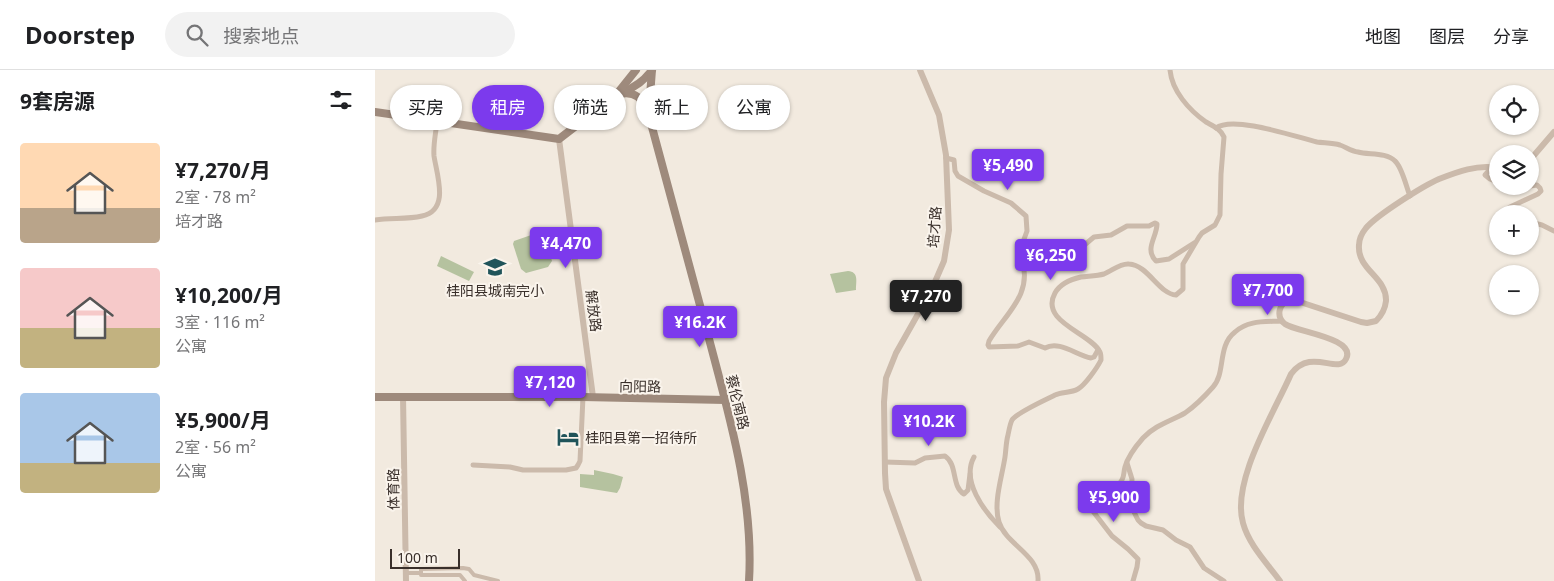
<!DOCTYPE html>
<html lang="zh">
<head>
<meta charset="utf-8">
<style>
	body { margin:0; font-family:"Noto Sans","Noto Sans SC",sans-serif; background:#f2f2f2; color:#202124; height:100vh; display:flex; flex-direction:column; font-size:19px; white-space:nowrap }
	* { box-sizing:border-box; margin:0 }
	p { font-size:16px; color:#757577 }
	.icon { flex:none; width:28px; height:28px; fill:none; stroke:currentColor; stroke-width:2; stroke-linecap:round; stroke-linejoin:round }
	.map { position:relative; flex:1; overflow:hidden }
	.sheet { display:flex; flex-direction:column; background:#fff; width:375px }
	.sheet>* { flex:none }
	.top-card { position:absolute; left:15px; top:15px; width:475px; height:45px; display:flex; gap:10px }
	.fabs { position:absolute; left:1114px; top:15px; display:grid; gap:10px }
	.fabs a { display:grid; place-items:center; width:50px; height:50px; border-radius:50%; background:#fff; box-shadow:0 1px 4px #0004; font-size:25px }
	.scale { position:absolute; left:15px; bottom:12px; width:70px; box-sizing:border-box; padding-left:5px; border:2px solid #392f2a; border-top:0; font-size:14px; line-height:18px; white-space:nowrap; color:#392f2a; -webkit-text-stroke:4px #faf4ec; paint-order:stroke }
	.price { position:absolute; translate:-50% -42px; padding:0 11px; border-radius:5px; background:#7c3aed; color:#fff; font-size:16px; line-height:32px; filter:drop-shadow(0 1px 2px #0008) }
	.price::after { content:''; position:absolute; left:50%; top:30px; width:15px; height:11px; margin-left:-8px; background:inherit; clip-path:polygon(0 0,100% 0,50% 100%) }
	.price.selected { background:#222; color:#fff }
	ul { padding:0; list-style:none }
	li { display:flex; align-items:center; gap:15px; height:125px; padding:0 20px }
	li span { display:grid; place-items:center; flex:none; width:140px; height:100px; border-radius:5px; color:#555 }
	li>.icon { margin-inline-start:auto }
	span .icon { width:60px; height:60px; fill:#fffc; stroke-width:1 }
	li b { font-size:21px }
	h2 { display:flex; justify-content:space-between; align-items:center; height:60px; padding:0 20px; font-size:21px }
	.pill { padding:0 18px; border-radius:22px; background:#fff; box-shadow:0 1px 4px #0004; font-size:18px; line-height:45px }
	.pill.selected { background:#7c3aed; color:#fff }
	header { display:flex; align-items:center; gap:30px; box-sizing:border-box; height:70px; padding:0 25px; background:#fff; border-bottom:1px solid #e0e0e0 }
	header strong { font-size:24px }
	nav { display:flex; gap:28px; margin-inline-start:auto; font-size:18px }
	.search { width:350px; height:45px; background:#f2f2f2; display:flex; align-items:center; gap:12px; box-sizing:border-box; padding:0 18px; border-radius:28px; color:#757577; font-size:19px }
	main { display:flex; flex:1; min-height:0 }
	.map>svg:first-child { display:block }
	.green { fill:#b5c29f }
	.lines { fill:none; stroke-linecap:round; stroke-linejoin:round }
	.pedestrian { stroke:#cbbaab; stroke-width:4 }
	.minor { stroke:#cbbaab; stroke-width:5 }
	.tertiary { stroke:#cbbaab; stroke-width:6 }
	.secondary { stroke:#9e8a7c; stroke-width:8 }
	.labels { text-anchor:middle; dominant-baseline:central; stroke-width:4; stroke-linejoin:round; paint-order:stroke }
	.street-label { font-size:14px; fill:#392f2a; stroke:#faf4ec }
	.poi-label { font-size:14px; fill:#392f2a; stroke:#faf4ec }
</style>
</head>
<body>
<header>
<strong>Doorstep</strong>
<div class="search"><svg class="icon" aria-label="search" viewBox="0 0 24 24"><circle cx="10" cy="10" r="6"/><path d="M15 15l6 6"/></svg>搜索地点</div>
<nav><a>地图</a><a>图层</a><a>分享</a></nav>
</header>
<main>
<section class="sheet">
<h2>9套房源<svg class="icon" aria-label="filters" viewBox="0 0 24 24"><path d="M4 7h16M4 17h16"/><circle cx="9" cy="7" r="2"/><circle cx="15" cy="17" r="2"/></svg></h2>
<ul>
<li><span style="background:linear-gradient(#ffd9b3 65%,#b9a48a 0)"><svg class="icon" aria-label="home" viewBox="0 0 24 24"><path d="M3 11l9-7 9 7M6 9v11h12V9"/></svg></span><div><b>¥7,270/月</b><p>2室 · 78 m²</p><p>培才路</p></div></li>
<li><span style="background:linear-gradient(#f6c9c9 60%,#c2b280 0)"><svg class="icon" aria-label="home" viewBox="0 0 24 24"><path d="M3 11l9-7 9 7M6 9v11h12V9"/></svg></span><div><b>¥10,200/月</b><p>3室 · 116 m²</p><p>公寓</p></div></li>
<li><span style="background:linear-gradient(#a9c7e8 70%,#c2b280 0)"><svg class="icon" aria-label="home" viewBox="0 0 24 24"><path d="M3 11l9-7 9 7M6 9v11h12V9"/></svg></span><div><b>¥5,900/月</b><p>2室 · 56 m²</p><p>公寓</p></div></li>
</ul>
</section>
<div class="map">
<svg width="1179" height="511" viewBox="0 0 1179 511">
	<rect width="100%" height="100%" fill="#f2eadf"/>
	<!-- green -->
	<g class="green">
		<path d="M162,163L169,165L177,191L173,197L151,203L146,199L138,174L139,171Z"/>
		<path d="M66,186L99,202L94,211L62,196Z"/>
		<path d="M473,201C484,202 481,211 481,220L461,223L455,204Z"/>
		<path d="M219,400L238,404L248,407L245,418L242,423L205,417V404L219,405Z"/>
	</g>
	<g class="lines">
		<!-- pedestrian -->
		<g class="pedestrian">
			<path d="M31,503H46V505H85L90,511"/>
			<path d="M46,503V499L88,498L94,499L99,505L123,511"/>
		</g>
		<!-- minor -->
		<g class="minor">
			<path d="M841,58C858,45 921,67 942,72C949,73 958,73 965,75C971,77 976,81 983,82C994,85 1011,82 1020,91C1027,97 1031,116 1035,126"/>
			<path d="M571,88L579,90L580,101L583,106L609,121L636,133L651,146L652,161L644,183L647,190"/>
			<path d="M1117,97L1110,105L1115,109L1122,112"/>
			<path d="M1133,116L1148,118L1154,116"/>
			<path d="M1132,144V140L1135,137L1163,124L1166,121L1165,118L1162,115L1155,116"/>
			<path d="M0,150C15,147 31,150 47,146C75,140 62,106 59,86C58,74 61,63 62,51"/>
			<path d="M1155,152L1167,155L1179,161"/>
			<path d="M723,280L719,287L716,288C701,285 684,270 670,278L654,272L643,276L614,277L613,275L614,271C630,244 658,225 647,190L648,187L665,173L675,172L692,178H703L707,177L719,167L736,165L752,156H774L780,153L782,154C782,167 769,179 781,191L794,189L819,173"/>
			<path d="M599,387C586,411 609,441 625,457"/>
			<path d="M510,392L540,393L550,388L570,386C583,395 576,416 589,424L593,420L595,404"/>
			<path d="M752,393L757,409L756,436L763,450L766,453L771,456L788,460L801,470L815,477L829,498L849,511"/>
			<path d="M98,395L135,397L148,400H191L201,398L203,395L205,391L208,327"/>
			<path d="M663,511C665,485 631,475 624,452C618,433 627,407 630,387C631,380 631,372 633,365C634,360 635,354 637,350C641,343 672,329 680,325C687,322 696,323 703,319C710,315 722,298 726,290C726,287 726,284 725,282C716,263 664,252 680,223C685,214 697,209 706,207C714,206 722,206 729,204C737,201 745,193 754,194C773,195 784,224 801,225L808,219V194L824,167L827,163L840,155L845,145L846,104L849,67C846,59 838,56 831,52C814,40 797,21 795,0"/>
			<path d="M758,511L762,497L763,489L753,479L737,466L717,440C714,421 735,424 744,414C750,408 748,404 750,397C753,386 761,376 768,368C780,355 796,351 810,343C820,336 830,326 838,317C851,303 842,276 860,262C873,250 890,252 907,251"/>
		</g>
		<!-- tertiary -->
		<g class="tertiary">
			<path d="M184,69L218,327"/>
			<path d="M1155,90L1179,62"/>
			<path d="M28,326L31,511"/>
			<path d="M544,511L511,419L510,403L509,332L511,308L521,283L556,221L569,191L574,160L571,85L564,45L545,0"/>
			<path d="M905,511C892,493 874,475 868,453C856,411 899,343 916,304C936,277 963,305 971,289C982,268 921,262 910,254C901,247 903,233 915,230C917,230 920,231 922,231L986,252L992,253L1001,251C1007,245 1010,240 1011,231C1012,207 982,200 984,175C984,169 987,163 991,158C1002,145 1048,116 1064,109C1082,102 1103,94 1122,98"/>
		</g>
		<!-- secondary -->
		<g class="secondary">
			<path d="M248,22C258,18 270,10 277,0"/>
			<path d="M241,25C260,19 269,29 274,46C294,119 314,192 333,265C354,345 379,428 374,511"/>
			<path d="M274,39L277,0"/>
			<path d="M0,42L184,69L241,25L261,0"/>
			<path d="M0,327H208L350,330"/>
		</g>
	</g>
	<!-- icons -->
	<defs>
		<g id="school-bare" transform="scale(1.725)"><path d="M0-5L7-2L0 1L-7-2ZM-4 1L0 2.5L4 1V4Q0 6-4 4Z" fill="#20545a" stroke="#faf4ec" stroke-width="2.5" paint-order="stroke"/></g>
		<g id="hotel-bare" transform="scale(1.725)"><path d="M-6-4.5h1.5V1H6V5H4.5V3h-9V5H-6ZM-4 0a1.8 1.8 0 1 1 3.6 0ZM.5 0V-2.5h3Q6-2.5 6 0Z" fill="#20545a" stroke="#faf4ec" stroke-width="2.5" paint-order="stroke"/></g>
	</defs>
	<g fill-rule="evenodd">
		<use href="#school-bare" x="120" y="197"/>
		<use href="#hotel-bare" x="193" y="367"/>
	</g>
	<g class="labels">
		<!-- street labels -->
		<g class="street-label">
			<text transform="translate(559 157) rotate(-86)">培才路</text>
			<text transform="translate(219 241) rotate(83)">解放路</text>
			<text transform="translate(265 316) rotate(1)">向阳路</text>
			<text transform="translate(363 332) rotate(76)">蔡伦南路</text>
			<text transform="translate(18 419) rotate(-91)">体育路</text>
		</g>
		<!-- poi labels -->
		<g class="poi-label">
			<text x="120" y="220">桂阳县城南完小</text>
			<text x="210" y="367" text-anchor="start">桂阳县第一招待所</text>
		</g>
	</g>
</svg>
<div class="fabs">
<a><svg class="icon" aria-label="locate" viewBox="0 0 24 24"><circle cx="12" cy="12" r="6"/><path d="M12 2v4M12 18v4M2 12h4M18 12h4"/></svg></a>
<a><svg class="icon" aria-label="layers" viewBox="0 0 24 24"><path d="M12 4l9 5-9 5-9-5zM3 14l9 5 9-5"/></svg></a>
<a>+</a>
<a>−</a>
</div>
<div class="scale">100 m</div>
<b class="price" style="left:633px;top:121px">¥5,490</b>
<b class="price" style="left:191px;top:199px">¥4,470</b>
<b class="price" style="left:676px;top:211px">¥6,250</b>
<b class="price" style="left:893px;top:246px">¥7,700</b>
<b class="price selected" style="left:551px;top:252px">¥7,270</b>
<b class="price" style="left:325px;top:278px">¥16.2K</b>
<b class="price" style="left:175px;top:338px">¥7,120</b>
<b class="price" style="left:554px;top:377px">¥10.2K</b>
<b class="price" style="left:739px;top:453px">¥5,900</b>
<div class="top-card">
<a class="pill">买房</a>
<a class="pill selected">租房</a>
<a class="pill">筛选</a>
<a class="pill">新上</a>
<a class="pill">公寓</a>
</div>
</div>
</main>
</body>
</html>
